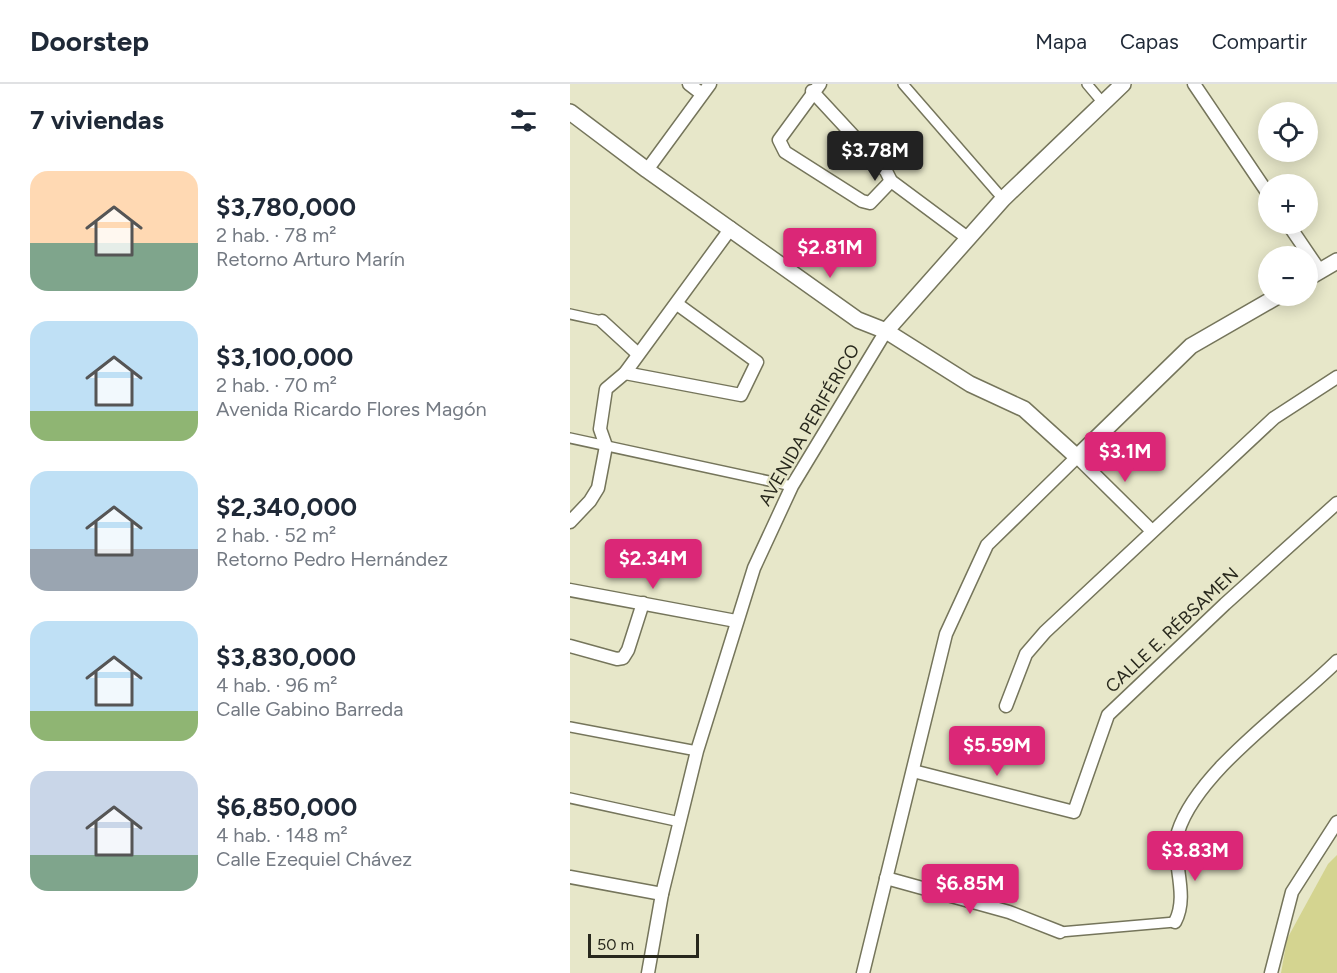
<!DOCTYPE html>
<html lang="es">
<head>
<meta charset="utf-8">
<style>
	body { margin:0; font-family:Figtree,sans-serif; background:#f2f2f3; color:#1f2937; height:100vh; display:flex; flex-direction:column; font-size:22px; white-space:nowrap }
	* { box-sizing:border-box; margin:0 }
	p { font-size:20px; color:#747a83 }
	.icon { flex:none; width:33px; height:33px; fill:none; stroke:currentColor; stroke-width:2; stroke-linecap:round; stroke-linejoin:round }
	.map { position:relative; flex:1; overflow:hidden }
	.side { display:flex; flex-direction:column; background:#fff; width:570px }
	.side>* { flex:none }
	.buttons { position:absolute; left:688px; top:18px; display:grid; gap:12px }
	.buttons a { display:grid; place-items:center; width:60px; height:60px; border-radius:50%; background:#fff; box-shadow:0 3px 15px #0003; font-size:30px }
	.scale { position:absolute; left:18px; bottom:15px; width:111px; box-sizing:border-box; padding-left:6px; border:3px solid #28281d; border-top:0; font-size:16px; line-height:21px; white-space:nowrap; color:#28281d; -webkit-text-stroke:4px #e7e7c9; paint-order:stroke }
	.price { position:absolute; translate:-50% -51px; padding:0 14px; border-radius:6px; background:#db2777; color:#fff; font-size:20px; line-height:39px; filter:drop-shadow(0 2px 3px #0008) }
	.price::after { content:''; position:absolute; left:50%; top:36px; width:18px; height:14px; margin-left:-9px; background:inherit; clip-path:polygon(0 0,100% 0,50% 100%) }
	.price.active { background:#222; color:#fff }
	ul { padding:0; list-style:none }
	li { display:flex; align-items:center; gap:18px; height:150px; padding:0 30px }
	li span { display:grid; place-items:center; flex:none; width:168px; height:120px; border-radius:18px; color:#555 }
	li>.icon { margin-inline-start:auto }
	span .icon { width:72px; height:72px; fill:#fffc; stroke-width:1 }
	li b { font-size:26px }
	h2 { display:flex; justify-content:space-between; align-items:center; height:72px; padding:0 30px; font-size:26px }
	header { display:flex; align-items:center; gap:36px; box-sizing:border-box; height:84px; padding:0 30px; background:#fff; border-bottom:2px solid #e0e1e3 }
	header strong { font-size:28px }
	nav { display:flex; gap:33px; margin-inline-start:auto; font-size:21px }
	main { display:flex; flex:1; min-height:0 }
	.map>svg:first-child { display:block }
	.green { fill:#d4d490 }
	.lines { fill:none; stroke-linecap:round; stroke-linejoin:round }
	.pedestrian-casing { stroke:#75755b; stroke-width:12 }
	.minor-casing { stroke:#75755b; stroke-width:15 }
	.tertiary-casing { stroke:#75755b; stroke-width:18 }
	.pedestrian { stroke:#fff; stroke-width:9 }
	.minor { stroke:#fff; stroke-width:12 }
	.tertiary { stroke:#fff; stroke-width:15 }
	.labels { text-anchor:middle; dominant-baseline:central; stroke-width:5; stroke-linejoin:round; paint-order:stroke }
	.street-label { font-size:18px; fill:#28281d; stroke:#e7e7c9 }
</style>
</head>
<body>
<header>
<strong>Doorstep</strong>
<nav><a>Mapa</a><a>Capas</a><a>Compartir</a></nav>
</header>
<main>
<section class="side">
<h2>7 viviendas<svg class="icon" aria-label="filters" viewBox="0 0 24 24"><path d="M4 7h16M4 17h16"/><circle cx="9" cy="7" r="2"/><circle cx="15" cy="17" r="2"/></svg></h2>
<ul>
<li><span style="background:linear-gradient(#ffd9b3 60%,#7fa58c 0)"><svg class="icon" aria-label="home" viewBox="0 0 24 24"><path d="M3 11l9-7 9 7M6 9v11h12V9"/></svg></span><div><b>$3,780,000</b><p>2 hab. · 78 m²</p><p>Retorno Arturo Marín</p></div></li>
<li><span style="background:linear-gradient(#bfe0f5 75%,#8fb573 0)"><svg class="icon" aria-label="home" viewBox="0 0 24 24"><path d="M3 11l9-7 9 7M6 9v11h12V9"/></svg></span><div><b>$3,100,000</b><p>2 hab. · 70 m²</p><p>Avenida Ricardo Flores Magón</p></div></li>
<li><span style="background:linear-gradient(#bfe0f5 65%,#9aa5b1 0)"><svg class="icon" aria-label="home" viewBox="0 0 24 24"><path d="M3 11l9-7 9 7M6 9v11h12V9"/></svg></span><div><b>$2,340,000</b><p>2 hab. · 52 m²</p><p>Retorno Pedro Hernández</p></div></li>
<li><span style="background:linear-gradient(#bfe0f5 75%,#8fb573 0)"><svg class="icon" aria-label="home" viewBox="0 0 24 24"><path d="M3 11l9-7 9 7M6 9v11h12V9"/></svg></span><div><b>$3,830,000</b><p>4 hab. · 96 m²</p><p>Calle Gabino Barreda</p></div></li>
<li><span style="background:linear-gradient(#c9d6e8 70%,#7fa58c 0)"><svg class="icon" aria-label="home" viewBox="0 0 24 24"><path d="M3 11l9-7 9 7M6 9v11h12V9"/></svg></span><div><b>$6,850,000</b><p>4 hab. · 148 m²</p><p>Calle Ezequiel Chávez</p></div></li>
</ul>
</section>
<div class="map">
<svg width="767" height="889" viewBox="0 0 767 889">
	<rect width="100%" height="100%" fill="#e7e7c9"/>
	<!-- green -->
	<path class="green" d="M767,771V889H711L717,855L758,780Z"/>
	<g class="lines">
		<!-- pedestrian casing -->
		<g class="pedestrian-casing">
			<g id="pedestrian">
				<path d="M333,0L433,115"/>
				<path d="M517,0L533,19"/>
				<path d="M0,230L32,237"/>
				<path d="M0,354L222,402"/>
				<path d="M0,643L127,667"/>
				<path d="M0,714L110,738"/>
				<path d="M490,848L605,838"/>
			</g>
		</g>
		<!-- minor casing -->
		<g class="minor-casing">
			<g id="minor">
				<path d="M119,0L132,10"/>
				<path d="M250,0L209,56L215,68L292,117L300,119L321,97"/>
				<path d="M624,0L699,111"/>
				<path d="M242,7L316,87L321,97L399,155"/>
				<path d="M77,86L140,0"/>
				<path d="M718,140L750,187"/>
				<path d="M32,237L68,270"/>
				<path d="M55,289L171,311L187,278L107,220"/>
				<path d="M0,438L20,417L28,404L36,362L30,345L36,305L55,289L161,144"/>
				<path d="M0,506L166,537"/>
				<path d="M0,562L47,575L53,574L58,566L73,519"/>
				<path d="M436,622L456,570L475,548L704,334L767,293"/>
				<path d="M343,687L504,728L538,631L655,520L767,419"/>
				<path d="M0,793L92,810"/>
				<path d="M316,794L439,828L490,848"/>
				<path d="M605,838C620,810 600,775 608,748C627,687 721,623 767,577"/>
				<path d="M78,889L92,810L127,667L184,484L222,402L316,247"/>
				<path d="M293,889L376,550L417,461L507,373L581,446"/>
				<path d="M701,889L722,808L767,738"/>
			</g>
		</g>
		<!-- tertiary casing -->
		<g class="tertiary-casing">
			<g id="tertiary">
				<path d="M0,28L77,86L288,236L316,247L400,300L454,325L507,373L621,262L708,212"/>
				<path d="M738,194L767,177"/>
				<path d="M316,247L433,115L553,0"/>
			</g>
		</g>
		<!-- pedestrian -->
		<use href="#pedestrian" class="pedestrian"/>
		<!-- minor -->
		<use href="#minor" class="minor"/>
		<!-- tertiary -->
		<use href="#tertiary" class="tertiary"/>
	</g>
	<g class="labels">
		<!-- street labels -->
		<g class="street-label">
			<text transform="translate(239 341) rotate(-60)">AVENIDA PERIFÉRICO</text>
			<text transform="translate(602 546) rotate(-43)">CALLE E. RÉBSAMEN</text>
		</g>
	</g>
</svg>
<div class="buttons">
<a><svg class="icon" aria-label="locate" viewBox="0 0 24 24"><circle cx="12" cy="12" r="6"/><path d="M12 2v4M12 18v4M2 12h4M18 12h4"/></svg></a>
<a>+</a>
<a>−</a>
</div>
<div class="scale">50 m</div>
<b class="price active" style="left:305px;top:98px">$3.78M</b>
<b class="price" style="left:260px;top:195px">$2.81M</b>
<b class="price" style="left:555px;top:399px">$3.1M</b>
<b class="price" style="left:83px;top:506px">$2.34M</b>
<b class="price" style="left:427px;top:693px">$5.59M</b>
<b class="price" style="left:625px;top:798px">$3.83M</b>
<b class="price" style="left:400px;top:831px">$6.85M</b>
</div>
</main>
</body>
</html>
